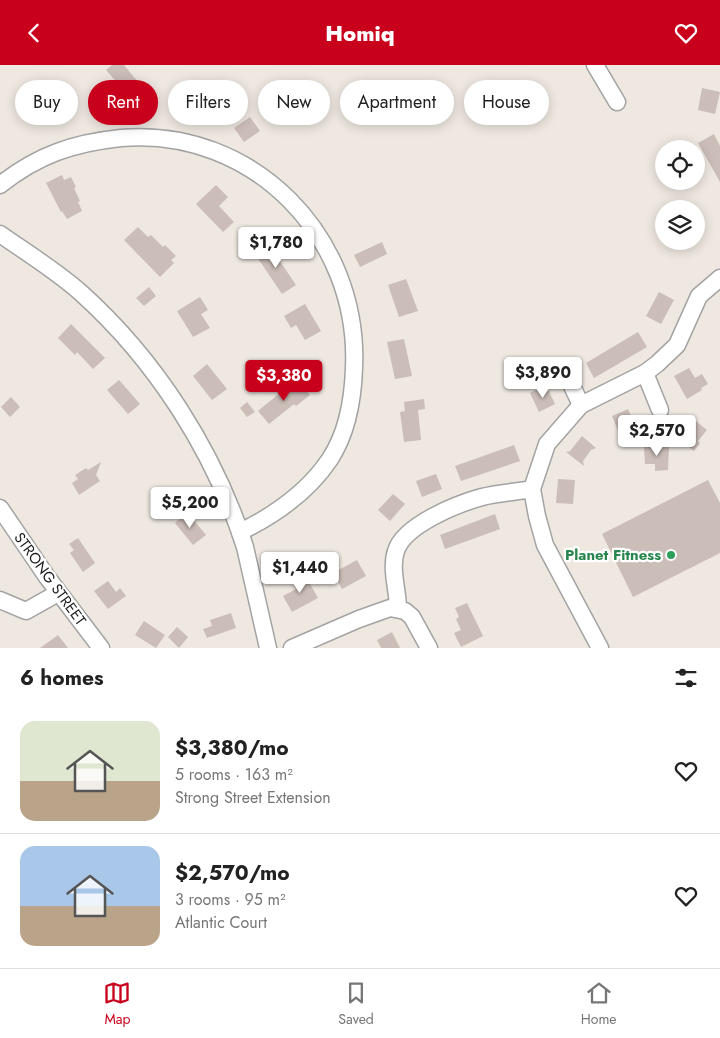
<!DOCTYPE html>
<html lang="en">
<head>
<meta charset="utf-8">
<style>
	body { margin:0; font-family:Jost,sans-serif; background:#f6f6f6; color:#222; height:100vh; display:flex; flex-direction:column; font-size:19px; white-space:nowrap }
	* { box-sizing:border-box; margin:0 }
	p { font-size:16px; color:#767676 }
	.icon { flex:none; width:28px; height:28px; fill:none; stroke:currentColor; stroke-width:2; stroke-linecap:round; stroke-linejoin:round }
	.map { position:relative; height:583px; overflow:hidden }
	.panel { display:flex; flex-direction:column; background:#fff; flex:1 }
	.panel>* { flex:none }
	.guide { position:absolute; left:15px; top:15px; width:690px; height:45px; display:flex; gap:10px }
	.buttons { position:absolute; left:655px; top:75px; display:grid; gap:10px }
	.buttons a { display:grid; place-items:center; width:50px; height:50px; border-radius:50%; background:#fff; box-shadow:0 2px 12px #0003; font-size:25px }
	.price { position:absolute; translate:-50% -42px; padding:0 11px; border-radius:5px; background:#fff; color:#222; font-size:16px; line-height:32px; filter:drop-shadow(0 1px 2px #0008) }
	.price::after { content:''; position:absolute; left:50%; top:30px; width:15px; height:11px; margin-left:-8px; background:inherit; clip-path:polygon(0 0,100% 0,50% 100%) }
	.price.active { background:#c9001c; color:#fff }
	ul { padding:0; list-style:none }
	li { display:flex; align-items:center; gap:15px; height:125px; padding:0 20px }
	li+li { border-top:1px solid #e0e0e0 }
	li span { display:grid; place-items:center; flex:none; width:140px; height:100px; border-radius:15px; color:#555 }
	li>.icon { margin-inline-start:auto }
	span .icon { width:60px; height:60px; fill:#fffc; stroke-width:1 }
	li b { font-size:21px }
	h2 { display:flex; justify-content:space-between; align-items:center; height:60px; padding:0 20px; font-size:21px }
	.tag { padding:0 18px; border-radius:22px; background:#fff; box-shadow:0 2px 12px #0003; font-size:18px; line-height:45px }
	.tag.active { background:#c9001c; color:#fff }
	header { display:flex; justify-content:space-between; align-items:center; height:65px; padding:0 20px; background:#c9001c; color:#fff; font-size:22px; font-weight:800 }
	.tabs { display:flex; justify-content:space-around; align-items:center; height:70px; border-top:1px solid #e0e0e0; background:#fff; font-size:14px; color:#767676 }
	.tabs a { display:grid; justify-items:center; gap:2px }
	.tabs .active { color:#c9001c }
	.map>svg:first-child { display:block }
	.building { fill:#cbbdb7 }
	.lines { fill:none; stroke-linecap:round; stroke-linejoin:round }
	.minor-casing { stroke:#a3a3a3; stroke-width:19 }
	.minor { stroke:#fff; stroke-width:16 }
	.leisure-dot { fill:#2e9e5b; stroke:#fff; stroke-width:2 }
	.labels { text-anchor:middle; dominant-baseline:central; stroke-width:4.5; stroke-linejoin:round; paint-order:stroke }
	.leisure-label { font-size:15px; font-weight:bold; fill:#27864d; stroke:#fff; text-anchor:end }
	.street-label { font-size:15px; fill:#1c1c1c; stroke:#fff }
</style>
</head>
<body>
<header><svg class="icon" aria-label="back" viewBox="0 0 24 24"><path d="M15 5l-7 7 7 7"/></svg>Homiq<svg class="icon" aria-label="heart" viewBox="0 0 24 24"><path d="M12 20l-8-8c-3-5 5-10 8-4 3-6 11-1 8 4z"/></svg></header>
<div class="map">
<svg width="720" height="583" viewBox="0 0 720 583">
	<rect width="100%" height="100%" fill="#efe8e1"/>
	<!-- building -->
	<g class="building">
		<path d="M112,0H124L143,23L106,55L94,41L119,20L106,5Z"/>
		<path d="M702,23L720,27L715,49L698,45Z"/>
		<path d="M250,52L260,66L244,77L234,63Z"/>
		<path d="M714,69L720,81V117L698,78Z"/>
		<path d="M62,110L64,115L71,112L76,122L74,123L80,136L78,137L82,146L67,154L62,146L61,147L46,118Z"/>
		<path d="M216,120L228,132L219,141L234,157L223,167L196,139Z"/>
		<path d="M138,162L148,172L151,170L163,182L165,180L176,191L171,195L174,198L160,212L124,175Z"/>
		<path d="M382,177L387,189L360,202L354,190Z"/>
		<path d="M269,180L296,220L282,229L255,189Z"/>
		<path d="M406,214L418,246L399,252L388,220Z"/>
		<path d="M149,222L156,231L144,241L136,233Z"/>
		<path d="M659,227L674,235L661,259L646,251Z"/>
		<path d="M200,232L208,245L201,249L210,263L193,272L177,246Z"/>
		<path d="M305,239L321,266L305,275L296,260L291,263L284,251Z"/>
		<path d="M71,259L105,293L93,304L77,287L75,290L58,273Z"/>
		<path d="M638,267L647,282L594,313L586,298Z"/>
		<path d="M404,274L412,311L395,314L387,277Z"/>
		<path d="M207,299L227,324L212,335L193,311Z"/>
		<path d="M689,303L695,313L702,309L708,319L701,323L702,325L687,334L674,311Z"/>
		<path d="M119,315L140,339L128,349L107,325Z"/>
		<path d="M294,316L296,318L298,316L310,330L296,341L294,339L269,359L258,346Z"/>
		<path d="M546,320L555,339L539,347L530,328Z"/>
		<path d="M11,332L20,342L10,352L1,342Z"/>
		<path d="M424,334L425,344L418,345L421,375L404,377L400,347L405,346L404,337Z"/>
		<path d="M247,337L255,347L247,352L240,343Z"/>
		<path d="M628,344L638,366L621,373L612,351Z"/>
		<path d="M693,354L707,365L698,376L700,378L694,386L678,374Z"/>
		<path d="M582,371L596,383L591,385L583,396L584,401L566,387L570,386Z"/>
		<path d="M514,380L520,396L461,416L455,401Z"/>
		<path d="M669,381L668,405L655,406V399H645L644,382Z"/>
		<path d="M101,397L96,410L100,416L79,430L72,418L78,414L75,410L86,403L88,405Z"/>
		<path d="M436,409L442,424L422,432L416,416Z"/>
		<path d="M558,414L575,415L573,439L556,438Z"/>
		<path d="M708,415L720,438V488L633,532L602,469Z"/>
		<path d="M393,429L405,439L390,456L378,445Z"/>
		<path d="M187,447L206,470L193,480L175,458Z"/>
		<path d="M495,449L500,464L445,484L440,470Z"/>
		<path d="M78,473L95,498L83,507L70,488L74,485L69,479Z"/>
		<path d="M357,495L366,511L342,524L333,508Z"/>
		<path d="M305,510L318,533L292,547L283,531L296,524L292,517Z"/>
		<path d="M108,516L116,527L120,523L126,531L108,544L94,526Z"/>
		<path d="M467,538L483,571L461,582L454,568L461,565L456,554L459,552L455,543Z"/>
		<path d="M231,548L236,563L207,573L203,564L212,561L210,555Z"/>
		<path d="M144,556L165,570L156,583L135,570Z"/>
		<path d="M177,562L188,572L179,583L168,572Z"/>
		<path d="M392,567L400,583H381L377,575Z"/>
		<path d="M58,570L68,583H40Z"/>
	</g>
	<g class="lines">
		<!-- minor casing -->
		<g class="minor-casing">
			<g id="minor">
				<path d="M595,0L617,37"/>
				<path d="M0,120C38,90 73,78 121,73C254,62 360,173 354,303C353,334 347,368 330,394C308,427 275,450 240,467"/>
				<path d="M0,169C27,188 55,205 80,227C156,295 214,386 245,482L268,583"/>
				<path d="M564,304L581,340"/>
				<path d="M645,308L660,345"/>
				<path d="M0,443L47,512L101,583"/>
				<path d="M0,535L26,546L58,528"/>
				<path d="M398,544C398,525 390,504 396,486C404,460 457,439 482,432C498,428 516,427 532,424"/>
				<path d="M292,583L359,554L390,543L405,546L412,552L429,583"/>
				<path d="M600,583L545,480L537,451L532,424L547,379L581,340L645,308L657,299L677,280L699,231L720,213"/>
			</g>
		</g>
		<!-- minor -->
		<use href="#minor" class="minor"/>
	</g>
	<!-- markers -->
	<circle class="leisure-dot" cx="671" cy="490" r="5"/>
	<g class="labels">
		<!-- leisure labels -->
		<g class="leisure-label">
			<text x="661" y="490">Planet Fitness</text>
		</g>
		<!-- street labels -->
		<g class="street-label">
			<text transform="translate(50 514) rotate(54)">STRONG STREET</text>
		</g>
	</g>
</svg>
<div class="buttons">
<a><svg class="icon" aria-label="locate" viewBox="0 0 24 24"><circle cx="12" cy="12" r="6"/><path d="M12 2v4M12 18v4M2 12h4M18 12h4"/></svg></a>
<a><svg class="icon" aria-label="layers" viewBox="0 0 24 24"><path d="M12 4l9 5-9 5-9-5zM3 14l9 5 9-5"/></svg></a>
</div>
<b class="price" style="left:276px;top:204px">$1,780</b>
<b class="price" style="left:543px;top:334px">$3,890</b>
<b class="price active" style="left:284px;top:337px">$3,380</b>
<b class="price" style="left:657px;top:392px">$2,570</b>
<b class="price" style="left:190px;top:464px">$5,200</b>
<b class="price" style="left:300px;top:529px">$1,440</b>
<div class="guide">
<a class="tag">Buy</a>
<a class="tag active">Rent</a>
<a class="tag">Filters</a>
<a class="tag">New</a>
<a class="tag">Apartment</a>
<a class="tag">House</a>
</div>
</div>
<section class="panel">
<h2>6 homes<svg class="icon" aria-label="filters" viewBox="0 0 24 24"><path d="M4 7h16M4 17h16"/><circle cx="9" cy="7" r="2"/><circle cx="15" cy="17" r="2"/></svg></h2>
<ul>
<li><span style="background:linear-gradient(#dfe7d0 60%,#b9a48a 0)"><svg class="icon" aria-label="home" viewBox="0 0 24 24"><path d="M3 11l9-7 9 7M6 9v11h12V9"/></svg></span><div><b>$3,380/mo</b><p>5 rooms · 163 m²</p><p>Strong Street Extension</p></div><svg class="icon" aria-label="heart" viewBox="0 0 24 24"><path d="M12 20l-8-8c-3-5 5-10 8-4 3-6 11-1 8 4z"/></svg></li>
<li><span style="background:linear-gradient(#a9c7e8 60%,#b9a48a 0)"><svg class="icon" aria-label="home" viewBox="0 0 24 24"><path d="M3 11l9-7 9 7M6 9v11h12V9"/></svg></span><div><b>$2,570/mo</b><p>3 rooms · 95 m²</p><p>Atlantic Court</p></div><svg class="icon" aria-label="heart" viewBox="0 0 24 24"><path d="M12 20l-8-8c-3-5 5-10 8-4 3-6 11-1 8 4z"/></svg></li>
</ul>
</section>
<nav class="tabs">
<a class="active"><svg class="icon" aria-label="map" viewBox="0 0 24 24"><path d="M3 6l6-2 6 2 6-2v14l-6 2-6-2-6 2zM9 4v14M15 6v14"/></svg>Map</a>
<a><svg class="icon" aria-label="saved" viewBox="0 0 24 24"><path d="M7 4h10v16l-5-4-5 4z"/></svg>Saved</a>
<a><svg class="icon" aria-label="home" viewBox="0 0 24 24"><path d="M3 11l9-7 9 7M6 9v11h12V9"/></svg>Home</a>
</nav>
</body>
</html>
